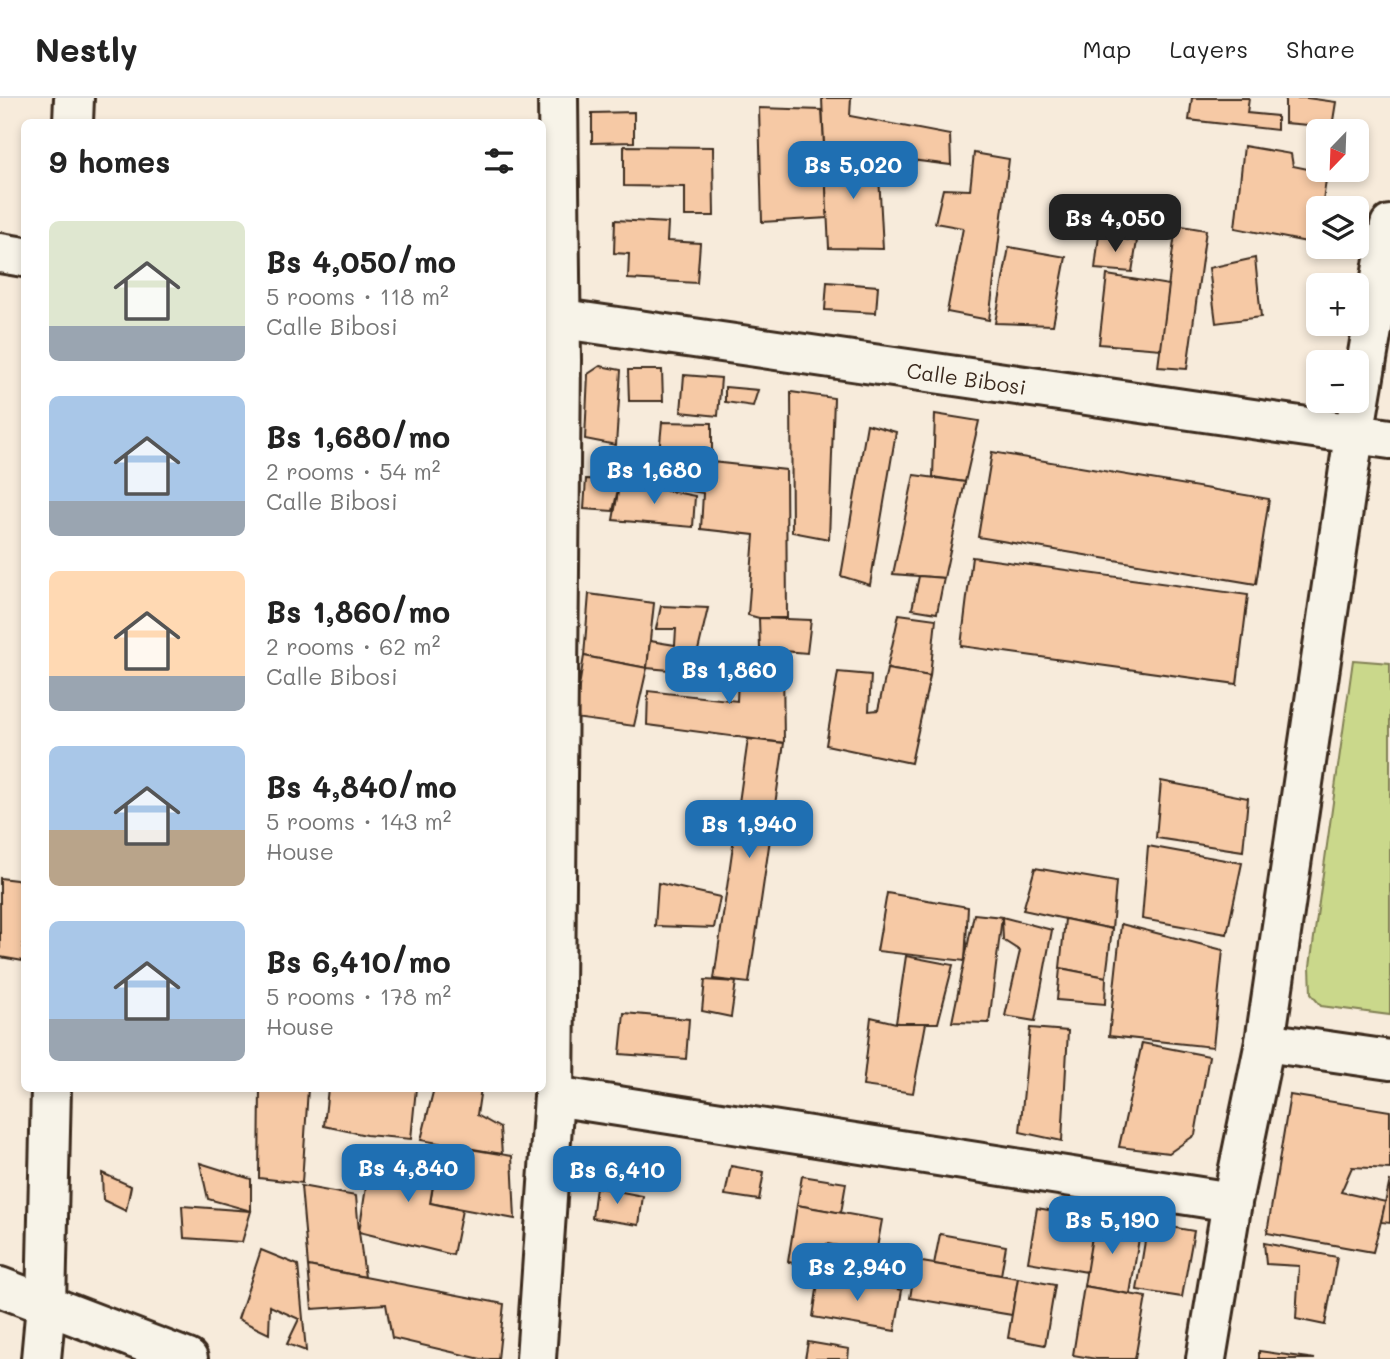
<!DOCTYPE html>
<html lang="en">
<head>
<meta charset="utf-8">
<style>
	body { margin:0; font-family:Mali,sans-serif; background:#f2f2f2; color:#222; height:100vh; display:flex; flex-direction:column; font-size:26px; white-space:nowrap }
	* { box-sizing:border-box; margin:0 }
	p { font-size:23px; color:#767676 }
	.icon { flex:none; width:38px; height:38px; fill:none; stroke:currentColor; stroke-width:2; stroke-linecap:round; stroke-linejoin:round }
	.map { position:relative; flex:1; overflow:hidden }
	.details { position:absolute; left:21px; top:21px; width:525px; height:973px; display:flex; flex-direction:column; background:#fff; border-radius:10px; box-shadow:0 4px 10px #0003 }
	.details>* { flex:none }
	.needle { width:46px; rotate:203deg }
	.tools { position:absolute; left:1306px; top:21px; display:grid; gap:14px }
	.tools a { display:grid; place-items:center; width:63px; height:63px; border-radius:10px; background:#fff; box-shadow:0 4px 10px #0003; font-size:35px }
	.price { position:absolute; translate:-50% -60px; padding:0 16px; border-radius:14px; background:#1f6fb2; color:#fff; font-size:23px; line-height:46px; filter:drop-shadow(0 2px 4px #0008) }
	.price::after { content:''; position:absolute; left:50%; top:42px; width:21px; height:16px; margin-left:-10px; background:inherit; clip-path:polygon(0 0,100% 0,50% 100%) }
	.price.selected { background:#222; color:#fff }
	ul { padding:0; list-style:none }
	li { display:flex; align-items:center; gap:21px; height:175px; padding:0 28px }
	li span { display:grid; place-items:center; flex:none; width:196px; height:140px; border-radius:10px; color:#555 }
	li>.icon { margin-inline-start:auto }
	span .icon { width:84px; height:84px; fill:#fffc; stroke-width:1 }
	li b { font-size:30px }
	h2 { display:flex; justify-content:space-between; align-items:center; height:84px; padding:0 28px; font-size:30px }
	header { display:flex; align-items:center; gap:42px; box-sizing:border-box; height:98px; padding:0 35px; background:#fff; border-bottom:2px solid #e0e0e0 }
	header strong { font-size:33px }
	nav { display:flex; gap:38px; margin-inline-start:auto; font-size:24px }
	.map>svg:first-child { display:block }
	.green { fill:#cad88b; stroke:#828154; stroke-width:2 }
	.building { fill:#f6c9a5; stroke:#3b2a1e; stroke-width:2 }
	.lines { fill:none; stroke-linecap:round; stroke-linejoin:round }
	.minor-casing { stroke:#3b2a1e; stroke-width:44 }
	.minor { stroke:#f7f3e8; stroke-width:38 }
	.labels { text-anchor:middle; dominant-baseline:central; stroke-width:5; stroke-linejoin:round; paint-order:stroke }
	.street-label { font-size:21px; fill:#3b2a1e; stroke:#f7f3e8 }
</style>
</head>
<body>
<header>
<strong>Nestly</strong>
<nav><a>Map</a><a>Layers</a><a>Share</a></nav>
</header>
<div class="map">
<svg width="1390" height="1261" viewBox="0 0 1390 1261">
	<rect width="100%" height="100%" fill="#f7ebdb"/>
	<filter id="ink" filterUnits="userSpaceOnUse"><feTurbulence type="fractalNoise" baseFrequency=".0143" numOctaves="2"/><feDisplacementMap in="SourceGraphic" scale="14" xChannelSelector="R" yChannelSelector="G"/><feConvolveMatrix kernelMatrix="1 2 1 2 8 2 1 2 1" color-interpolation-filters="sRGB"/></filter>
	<g filter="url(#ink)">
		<!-- green -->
		<path class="green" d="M1353,562L1390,565V917L1321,908L1311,896L1310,868Z"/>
		<!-- building -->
		<g class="building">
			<path d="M822,0H851L850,18L950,37L951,67L824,51Z"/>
			<path d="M1192,0H1249L1247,15L1277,18V32L1189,22Z"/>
			<path d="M1285,0H1307L1336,4L1332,29L1285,25Z"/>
			<path d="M759,10L822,12L828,120L762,124Z"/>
			<path d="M634,14V44L592,45V15Z"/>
			<path d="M624,48L713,49L714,118H685V89L624,88Z"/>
			<path d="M1244,48L1291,56L1293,68L1327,75L1322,110H1318L1317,146L1235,130Z"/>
			<path d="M824,51L878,59L883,151L829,150Z"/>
			<path d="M974,55L1009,61L989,222L947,214L963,130L935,125L943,91L970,92Z"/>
			<path d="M615,122L668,125L667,143L700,145L697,185L628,181L629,156L614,155Z"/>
			<path d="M1176,127L1206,132L1187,271L1158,269Z"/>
			<path d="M1099,137L1137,143L1132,174L1095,171Z"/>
			<path d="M1009,149L1066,159L1053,227L995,225Z"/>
			<path d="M1255,160L1261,219L1216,225L1209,170Z"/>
			<path d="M1107,177L1169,187L1161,251L1099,246Z"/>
			<path d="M827,184L878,188L876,215L825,212Z"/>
			<path d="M600,268L621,272L616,347L585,341L588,276Z"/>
			<path d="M628,272H662L663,303H629Z"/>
			<path d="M684,277L721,280L718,318L681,314Z"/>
			<path d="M725,289L758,292L753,308L725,304Z"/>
			<path d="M791,294L834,300L829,441L792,434Z"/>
			<path d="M935,316L979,323L965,384L933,379Z"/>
			<path d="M662,324L712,325V364L786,372L787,520H759L748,517L754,437L701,431L703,395L656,387Z"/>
			<path d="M867,326L896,334L870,487L841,478Z"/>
			<path d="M992,354L1269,401L1256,486L978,439Z"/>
			<path d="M914,377L965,384L944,480L893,476Z"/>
			<path d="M586,381L620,383L613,413L584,411Z"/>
			<path d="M620,383L695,398L693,429L613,422Z"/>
			<path d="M972,459L1248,497L1237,586L961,548Z"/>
			<path d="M919,478L944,480L937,515L912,511Z"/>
			<path d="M589,496L654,505L647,570L584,558Z"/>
			<path d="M661,508L708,510L693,574L647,570L650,543L675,547L676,531H656Z"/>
			<path d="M899,516L936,521L930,578L887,571Z"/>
			<path d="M759,520L811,522L807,555L760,551Z"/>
			<path d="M739,557L783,566L784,645L647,627L648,593L737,603Z"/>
			<path d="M584,558L647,570L634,628L574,620Z"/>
			<path d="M887,571L930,578L911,665L826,647L838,574L871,577L869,613L878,612Z"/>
			<path d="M748,641L784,645L749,885L714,881Z"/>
			<path d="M1161,683L1248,700L1243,753L1156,740Z"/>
			<path d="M1148,748L1242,765L1227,836L1142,821Z"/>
			<path d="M1035,770L1116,784L1112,831L1023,812Z"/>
			<path d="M0,780L24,783L23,863L0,859Z"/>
			<path d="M658,785L720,799L714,830L655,828Z"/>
			<path d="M887,795L968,809L965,863L877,853Z"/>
			<path d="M974,816L1002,819L989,925L952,924Z"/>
			<path d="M1002,819L1052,832L1035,923L1005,918L1020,853L1003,842Z"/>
			<path d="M1065,821L1112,831L1106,879L1060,870Z"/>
			<path d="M1121,826L1223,852L1213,949L1109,938Z"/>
			<path d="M906,858L953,867L938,925H896Z"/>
			<path d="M1060,870L1106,879L1105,906L1057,902Z"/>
			<path d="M705,882L736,884L731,919L702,913Z"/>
			<path d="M624,915L689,921L686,961L620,956Z"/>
			<path d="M871,919L896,925H926L913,995L863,988Z"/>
			<path d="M1030,930L1068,933L1062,1043L1020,1034Z"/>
			<path d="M1142,945L1209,958L1195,1037L1169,1055L1119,1049Z"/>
			<path d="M260,990H308L302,1085L259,1080Z"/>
			<path d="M328,990H416L411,1041L366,1037L324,1028Z"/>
			<path d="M434,990H481L477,1017L500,1030L502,1056L421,1042Z"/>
			<path d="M1290,997L1390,1013V1071L1352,1069L1341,1094L1386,1104L1373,1154L1267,1135Z"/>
			<path d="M440,1046L512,1058L515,1121L430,1105Z"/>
			<path d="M371,1057L438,1058L430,1105L462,1112L453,1157L359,1134Z"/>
			<path d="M200,1065L251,1081V1113L208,1101Z"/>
			<path d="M731,1068L764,1074L759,1102L725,1097Z"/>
			<path d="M102,1075L131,1088L126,1113L103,1102Z"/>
			<path d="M802,1078L846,1085L841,1115L797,1107Z"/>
			<path d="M1390,1082V1125L1381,1124Z"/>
			<path d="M301,1088L356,1098L359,1134L365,1179L308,1168Z"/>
			<path d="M596,1089L643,1098L639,1127L592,1120Z"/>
			<path d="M797,1107L882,1122L876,1155L827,1146L824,1170L788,1164Z"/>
			<path d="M182,1108L251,1113L242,1144L184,1140Z"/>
			<path d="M1037,1110L1095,1120L1087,1174L1028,1164Z"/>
			<path d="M1095,1120L1141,1128L1130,1196L1084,1188Z"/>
			<path d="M1148,1125L1194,1133L1182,1199L1137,1192Z"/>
			<path d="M940,1136L1006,1148L1001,1177L934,1166Z"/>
			<path d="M1264,1145L1337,1159L1325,1227L1296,1221L1299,1168L1266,1166Z"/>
			<path d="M261,1152L298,1167L306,1253L287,1246L299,1221L270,1208L269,1236L238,1221Z"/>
			<path d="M916,1163L1018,1180L1012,1217L910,1200Z"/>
			<path d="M308,1168L504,1206L498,1261H481L392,1240L386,1206L312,1211Z"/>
			<path d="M819,1178L902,1192L895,1233L813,1219Z"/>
			<path d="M1018,1180L1055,1187L1045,1247L1008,1240Z"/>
			<path d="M1084,1188L1146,1199L1135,1261H1096L1073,1257Z"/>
			<path d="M808,1244L849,1251L848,1261H805Z"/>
			<path d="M1259,1253L1315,1261H1259Z"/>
		</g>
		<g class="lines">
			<!-- minor casing -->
			<g class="minor-casing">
				<g id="minor">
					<path d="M73,24L74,0"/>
					<path d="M0,155L24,159"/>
					<path id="s1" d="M542,218L1390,341"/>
					<path d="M1265,944L1390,962"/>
					<path d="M554,998L1232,1104"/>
					<path d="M0,1189L188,1261"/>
					<path d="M41,1261L46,1207L51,990"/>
					<path d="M536,1261L554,998L561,262L558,0"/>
					<path d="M1206,1261L1232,1104L1265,944L1354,337L1390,127"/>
				</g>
			</g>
			<!-- minor -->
			<use href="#minor" class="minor"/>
		</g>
	</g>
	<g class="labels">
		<!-- street labels -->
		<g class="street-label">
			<text stroke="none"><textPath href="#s1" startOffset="429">Calle Bibosi</textPath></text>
		</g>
	</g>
</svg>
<div class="tools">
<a><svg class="needle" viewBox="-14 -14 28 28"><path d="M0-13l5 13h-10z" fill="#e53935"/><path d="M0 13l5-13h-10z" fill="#767676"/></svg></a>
<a><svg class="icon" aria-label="layers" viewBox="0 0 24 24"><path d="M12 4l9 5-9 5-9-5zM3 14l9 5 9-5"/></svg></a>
<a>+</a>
<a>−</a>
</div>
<b class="price" style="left:853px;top:103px">Bs 5,020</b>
<b class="price selected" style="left:1115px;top:156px">Bs 4,050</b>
<b class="price" style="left:654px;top:408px">Bs 1,680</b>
<b class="price" style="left:729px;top:608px">Bs 1,860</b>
<b class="price" style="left:749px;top:762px">Bs 1,940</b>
<b class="price" style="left:408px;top:1106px">Bs 4,840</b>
<b class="price" style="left:617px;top:1108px">Bs 6,410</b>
<b class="price" style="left:1112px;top:1158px">Bs 5,190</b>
<b class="price" style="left:857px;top:1205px">Bs 2,940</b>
<section class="details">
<h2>9 homes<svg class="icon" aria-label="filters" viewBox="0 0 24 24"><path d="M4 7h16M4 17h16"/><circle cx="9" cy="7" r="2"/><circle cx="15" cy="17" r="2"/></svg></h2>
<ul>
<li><span style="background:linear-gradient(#dfe7d0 75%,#9aa5b1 0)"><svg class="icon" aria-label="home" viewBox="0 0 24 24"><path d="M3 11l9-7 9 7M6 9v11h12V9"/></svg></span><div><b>Bs 4,050/mo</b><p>5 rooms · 118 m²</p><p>Calle Bibosi</p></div></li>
<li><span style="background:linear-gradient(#a9c7e8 75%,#9aa5b1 0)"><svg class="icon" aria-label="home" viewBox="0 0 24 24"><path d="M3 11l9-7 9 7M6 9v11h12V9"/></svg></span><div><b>Bs 1,680/mo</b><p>2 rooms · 54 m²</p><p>Calle Bibosi</p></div></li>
<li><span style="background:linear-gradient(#ffd9b3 75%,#9aa5b1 0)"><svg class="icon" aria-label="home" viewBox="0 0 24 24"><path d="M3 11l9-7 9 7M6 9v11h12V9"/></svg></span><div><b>Bs 1,860/mo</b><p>2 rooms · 62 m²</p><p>Calle Bibosi</p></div></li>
<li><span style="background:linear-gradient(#a9c7e8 60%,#b9a48a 0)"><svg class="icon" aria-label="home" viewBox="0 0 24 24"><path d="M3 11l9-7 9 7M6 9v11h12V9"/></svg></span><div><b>Bs 4,840/mo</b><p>5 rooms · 143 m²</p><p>House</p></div></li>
<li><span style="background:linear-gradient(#a9c7e8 70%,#9aa5b1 0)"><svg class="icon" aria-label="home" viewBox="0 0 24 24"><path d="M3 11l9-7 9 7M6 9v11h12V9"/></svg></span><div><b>Bs 6,410/mo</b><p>5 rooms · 178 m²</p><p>House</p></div></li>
</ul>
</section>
</div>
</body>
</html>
